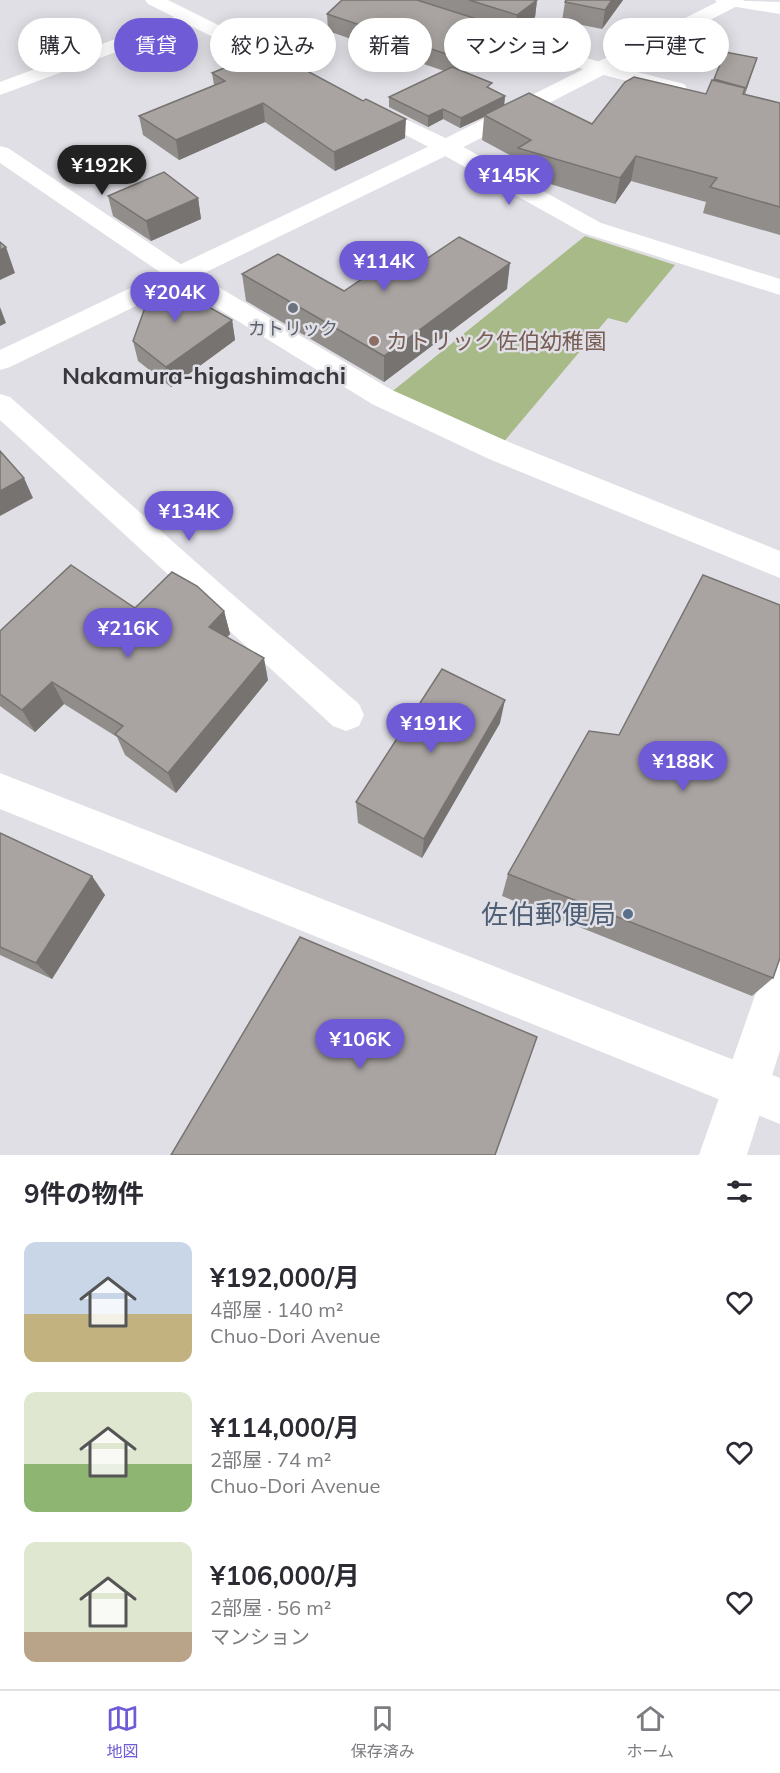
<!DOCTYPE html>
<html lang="ja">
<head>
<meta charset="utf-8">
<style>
	body { margin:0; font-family:Mulish,"Noto Sans JP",sans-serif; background:#f7f7f7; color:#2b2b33; height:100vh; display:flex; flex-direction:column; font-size:22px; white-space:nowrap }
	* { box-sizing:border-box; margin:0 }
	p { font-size:20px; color:#7c7c81 }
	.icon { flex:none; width:33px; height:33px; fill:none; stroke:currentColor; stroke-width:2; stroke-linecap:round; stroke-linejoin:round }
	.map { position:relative; height:1155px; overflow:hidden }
	.side { display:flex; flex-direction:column; background:#fff; flex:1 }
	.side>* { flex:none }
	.hud { position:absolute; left:18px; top:18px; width:744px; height:54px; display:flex; gap:12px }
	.price { position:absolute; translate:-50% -51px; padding:0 14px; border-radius:21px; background:#6f5bd5; color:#fff; font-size:20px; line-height:39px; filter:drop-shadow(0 2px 3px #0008) }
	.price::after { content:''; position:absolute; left:50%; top:36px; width:18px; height:14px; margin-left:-9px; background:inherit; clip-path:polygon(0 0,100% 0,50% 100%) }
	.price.current { background:#222; color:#fff }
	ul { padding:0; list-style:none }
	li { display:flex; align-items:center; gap:18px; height:150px; padding:0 24px }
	li span { display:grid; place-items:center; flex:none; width:168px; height:120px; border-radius:12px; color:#555 }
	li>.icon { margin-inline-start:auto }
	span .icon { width:72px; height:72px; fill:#fffc; stroke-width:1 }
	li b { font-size:26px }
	h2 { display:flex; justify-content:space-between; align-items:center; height:72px; padding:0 24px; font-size:26px }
	.tag { padding:0 21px; border-radius:27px; background:#fff; box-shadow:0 3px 15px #0003; font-size:21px; line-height:54px }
	.tag.current { background:#6f5bd5; color:#fff }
	.tab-bar { display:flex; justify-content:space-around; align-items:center; height:84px; border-top:2px solid #e1e1e2; background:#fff; font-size:16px; color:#7c7c81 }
	.tab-bar a { display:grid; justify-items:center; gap:3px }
	.tab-bar .current { color:#6f5bd5 }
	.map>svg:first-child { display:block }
	.green { fill:#a7ba87 }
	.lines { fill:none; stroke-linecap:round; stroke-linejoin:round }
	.street { fill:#fff; fill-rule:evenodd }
	.secondary { fill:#fff; fill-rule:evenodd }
	.highway { fill:#fff; fill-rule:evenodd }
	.wall { fill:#918d8a }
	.shaded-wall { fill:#767371 }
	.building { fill:#a9a4a1; stroke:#767371; stroke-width:1.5 }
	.worship-dot { fill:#6b7280; stroke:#dfdfe5; stroke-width:2 }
	.education-dot { fill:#8d6e63; stroke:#dfdfe5; stroke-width:2 }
	.service-dot { fill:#5c6f8a; stroke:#dfdfe5; stroke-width:2 }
	.labels { text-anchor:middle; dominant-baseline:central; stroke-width:5; stroke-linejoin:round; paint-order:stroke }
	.far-worship-label { font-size:18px; fill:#5b616d; stroke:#dfdfe5 }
	.education-label { font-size:22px; fill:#785e54; stroke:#dfdfe5; text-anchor:start }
	.neighbourhood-label { font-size:24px; font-weight:bold; fill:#39393d; stroke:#dfdfe5 }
	.near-service-label { font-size:27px; fill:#4e5e75; stroke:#dfdfe5; text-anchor:end }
</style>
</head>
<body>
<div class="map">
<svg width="780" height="1155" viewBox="0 0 780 1155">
	<rect width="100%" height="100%" fill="#dfdfe5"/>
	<!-- green -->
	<path class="green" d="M585,236L675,265L627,323L608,318L502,444L389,394Z"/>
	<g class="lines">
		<!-- street -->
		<g class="street">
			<path d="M145,0H168L307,69L310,73L307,77H293L189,25L0,95V82L174,17L148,4Z"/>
			<path d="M715,0L780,2V14L724,5L718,4Z"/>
			<path d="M367,101L454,142L601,223L780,279V295L583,233L438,152L360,111L356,107L360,103Z"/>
			<path d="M0,146L8,148L188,269L392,390L511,443L780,551V578L489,459L372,404L170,279L0,163Z"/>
			<path d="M0,394L10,397L224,587L359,704L364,715L359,726L346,731L333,726L0,420Z"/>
			<path d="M780,960V1050L747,1155H699L765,967Z"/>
		</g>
		<!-- secondary -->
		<g class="secondary">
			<path d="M721,0H744L741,4L454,152L10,367L0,370V350L438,142Z"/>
			<path d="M0,773L780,1078V1124L0,809Z"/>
		</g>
		<!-- highway -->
		<path class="highway" d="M378,0H406L606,64L684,84L687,88L684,92L677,94L592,72L381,4Z"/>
	</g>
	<!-- wall -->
	<g class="wall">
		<path d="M342,0H537L535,17L515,33L501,28L500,45L465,73L491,89L505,96L504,105L592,124L706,94L714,80L725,52L757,58L745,95L780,103V235L703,213L706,202L631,181L615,204L515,173L517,159L482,140L484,117L460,128L443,119L428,127L389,107V97L444,71L328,31L327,14Z"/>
		<path d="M623,0L602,29L562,21L565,2Z"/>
		<path d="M212,73L405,138L335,171L265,122L179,160L143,135L139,116L214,85Z"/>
		<path d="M108,196L198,198L201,219L151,241L113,216Z"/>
		<path d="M416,266L507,289L384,382L246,301L242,274L344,291Z"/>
		<path d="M232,320L235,340L171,387L138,361L133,341Z"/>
		<path d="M135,608L224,611L230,634L227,637L268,680L176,793L125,755L117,737L64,704L35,732L0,706V631Z"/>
		<path d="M500,723L422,858L358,823L356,802Z"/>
		<path d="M619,735L773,978L752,996L502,896L508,874Z"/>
		<path d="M0,833L105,895L52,979L0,955Z"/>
	</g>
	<!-- shaded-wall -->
	<g class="shaded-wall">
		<path d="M537,0L535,17L515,33L517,15Z"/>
		<path d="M612,0H623L602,29L605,10Z"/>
		<path d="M502,27L500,45L460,77L461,59Z"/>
		<path d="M505,96L504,106L484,115V117L460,128L461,118Z"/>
		<path d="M263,103L265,122L179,160L176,140Z"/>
		<path d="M443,109V119L428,127V116Z"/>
		<path d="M406,119L405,138L335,171L334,152Z"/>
		<path d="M636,156L631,181L615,204L620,178Z"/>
		<path d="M198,198L201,219L151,241L146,221Z"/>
		<path d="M6,247L15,273L0,280V250Z"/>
		<path d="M510,263L507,289L384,382V356Z"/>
		<path d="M0,307L6,323L0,326Z"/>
		<path d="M232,320L235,340L171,387L166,367Z"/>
		<path d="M24,478L33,498L0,516V491Z"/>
		<path d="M224,611L230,634L215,650L209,627Z"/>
		<path d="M264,658L268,680L176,793L168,773Z"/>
		<path d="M52,682L64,704L35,732L22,710Z"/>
		<path d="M505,700L500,723L422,858L424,839Z"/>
		<path d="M92,876L105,895L52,979L36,963Z"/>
	</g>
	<!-- building -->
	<g class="building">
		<path d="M342,0H417L502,27L461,59L327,14Z"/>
		<path d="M469,0H537L517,15Z"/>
		<path d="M566,0H612L605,10L565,2Z"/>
		<path d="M268,50L363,101L366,99L406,119L334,152L263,103L176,140L139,116L225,81L212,73Z"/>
		<path d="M725,52L757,58L746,88L714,79Z"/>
		<path d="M452,67L492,83L487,87L505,96L461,118L443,109L428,116L389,97Z"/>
		<path d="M634,77L706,94L712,80L745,88L743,94L780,103V207L710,187L717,178L636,156L620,178L518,148L531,140L484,115L529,93L592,124L625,82Z"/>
		<path d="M164,172L198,198L146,221L108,196Z"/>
		<path d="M459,237L510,263L384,356L242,274L278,254L344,291L396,256L416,266Z"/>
		<path d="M0,242L6,247L0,250Z"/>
		<path d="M156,277L232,320L166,367L133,341Z"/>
		<path d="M0,451L24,478L0,491Z"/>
		<path d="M71,565L135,608L172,572L197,586L224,611L209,627L264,658L168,773L115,734L123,726L52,682L22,710L0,694V631Z"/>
		<path d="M703,575L780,605V958L773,978L508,874L589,731L619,735Z"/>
		<path d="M442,669L505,700L424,839L356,802Z"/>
		<path d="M0,833L92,876L36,963L0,947Z"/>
		<path d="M300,937L537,1037L495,1155H171Z"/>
	</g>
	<!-- markers -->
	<circle class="worship-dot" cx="293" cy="308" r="6"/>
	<circle class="education-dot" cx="374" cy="341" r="6"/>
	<circle class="service-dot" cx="628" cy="914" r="6"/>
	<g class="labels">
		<!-- far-worship labels -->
		<g class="far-worship-label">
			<text x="293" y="328">カトリック</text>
		</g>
		<!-- education labels -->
		<g class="education-label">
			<text x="386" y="341">カトリック佐伯幼稚園</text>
		</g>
		<!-- neighbourhood labels -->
		<g class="neighbourhood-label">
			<text x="204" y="375">Nakamura-higashimachi</text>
		</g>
		<!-- near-service labels -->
		<g class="near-service-label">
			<text x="616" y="914">佐伯郵便局</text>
		</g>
	</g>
</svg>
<b class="price current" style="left:102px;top:196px">¥192K</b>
<b class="price" style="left:509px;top:206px">¥145K</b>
<b class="price" style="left:384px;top:292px">¥114K</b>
<b class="price" style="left:175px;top:323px">¥204K</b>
<b class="price" style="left:189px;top:542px">¥134K</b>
<b class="price" style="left:128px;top:659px">¥216K</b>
<b class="price" style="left:431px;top:754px">¥191K</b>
<b class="price" style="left:683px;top:792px">¥188K</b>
<b class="price" style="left:360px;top:1070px">¥106K</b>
<div class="hud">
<a class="tag">購入</a>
<a class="tag current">賃貸</a>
<a class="tag">絞り込み</a>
<a class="tag">新着</a>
<a class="tag">マンション</a>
<a class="tag">一戸建て</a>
</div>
</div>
<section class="side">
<h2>9件の物件<svg class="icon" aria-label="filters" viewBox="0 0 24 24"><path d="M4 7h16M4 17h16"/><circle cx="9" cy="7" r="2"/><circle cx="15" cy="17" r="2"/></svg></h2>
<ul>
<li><span style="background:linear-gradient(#c9d6e8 60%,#c2b280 0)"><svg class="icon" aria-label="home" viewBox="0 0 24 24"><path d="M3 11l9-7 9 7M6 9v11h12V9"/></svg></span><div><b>¥192,000/月</b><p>4部屋 · 140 m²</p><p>Chuo-Dori Avenue</p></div><svg class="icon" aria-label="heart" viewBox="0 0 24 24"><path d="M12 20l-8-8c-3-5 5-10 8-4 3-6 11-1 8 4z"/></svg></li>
<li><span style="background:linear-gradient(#dfe7d0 60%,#8fb573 0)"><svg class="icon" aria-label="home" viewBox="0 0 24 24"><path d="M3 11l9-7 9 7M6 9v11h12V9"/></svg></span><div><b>¥114,000/月</b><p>2部屋 · 74 m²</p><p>Chuo-Dori Avenue</p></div><svg class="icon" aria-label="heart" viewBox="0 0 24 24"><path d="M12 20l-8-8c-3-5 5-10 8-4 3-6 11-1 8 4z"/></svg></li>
<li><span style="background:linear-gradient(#dfe7d0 75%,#b9a48a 0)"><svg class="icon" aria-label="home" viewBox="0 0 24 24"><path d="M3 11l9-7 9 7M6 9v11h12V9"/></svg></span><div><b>¥106,000/月</b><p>2部屋 · 56 m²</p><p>マンション</p></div><svg class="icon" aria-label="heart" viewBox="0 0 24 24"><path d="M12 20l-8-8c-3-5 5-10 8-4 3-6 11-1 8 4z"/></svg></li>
</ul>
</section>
<nav class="tab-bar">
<a class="current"><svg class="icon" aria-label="map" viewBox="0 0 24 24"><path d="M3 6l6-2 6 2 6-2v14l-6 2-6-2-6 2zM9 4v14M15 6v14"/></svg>地図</a>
<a><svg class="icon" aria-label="saved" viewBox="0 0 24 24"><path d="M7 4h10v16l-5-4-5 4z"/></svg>保存済み</a>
<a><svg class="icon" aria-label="home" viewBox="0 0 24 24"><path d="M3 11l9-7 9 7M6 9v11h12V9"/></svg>ホーム</a>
</nav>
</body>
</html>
